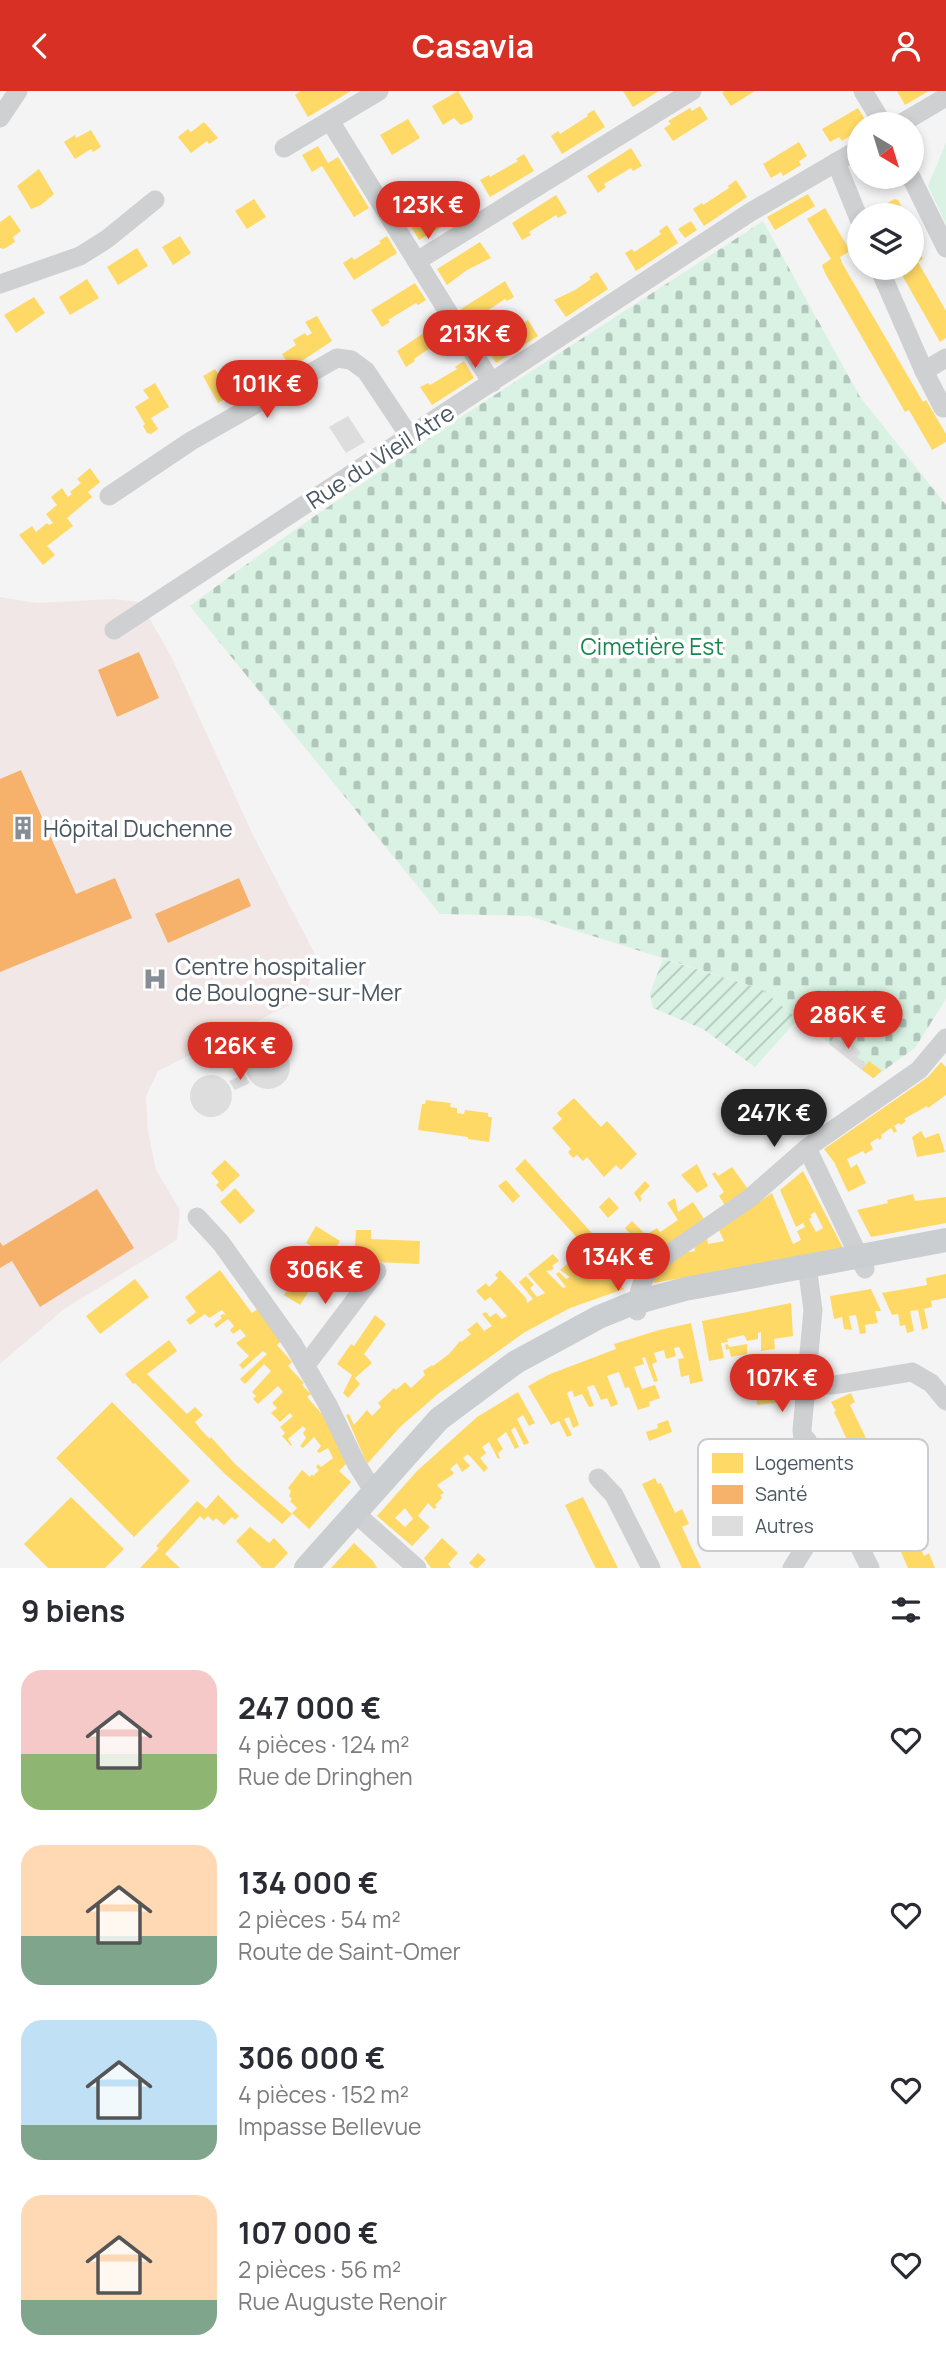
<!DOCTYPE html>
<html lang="fr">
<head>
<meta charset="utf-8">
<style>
	body { margin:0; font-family:Manrope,sans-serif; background:#f2f2f3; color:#2b2b33; height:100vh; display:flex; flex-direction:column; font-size:26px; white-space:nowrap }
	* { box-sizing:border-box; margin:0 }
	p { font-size:23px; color:#7c7c81 }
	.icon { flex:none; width:38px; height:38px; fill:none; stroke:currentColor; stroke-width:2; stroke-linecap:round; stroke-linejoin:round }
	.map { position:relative; height:1477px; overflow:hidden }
	.panel { display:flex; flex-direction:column; background:#fff; flex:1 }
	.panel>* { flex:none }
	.needle { width:46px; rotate:142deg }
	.buttons { position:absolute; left:847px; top:21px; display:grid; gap:14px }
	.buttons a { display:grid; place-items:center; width:77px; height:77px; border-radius:50%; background:#fff; box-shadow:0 4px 10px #0003; font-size:35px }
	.price { position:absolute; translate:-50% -60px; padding:0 16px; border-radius:24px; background:#d93025; color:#fff; font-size:23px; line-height:46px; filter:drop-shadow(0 2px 4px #0008) }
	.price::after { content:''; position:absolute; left:50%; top:42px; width:21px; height:16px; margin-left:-10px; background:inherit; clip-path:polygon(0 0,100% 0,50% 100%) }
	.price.on { background:#222; color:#fff }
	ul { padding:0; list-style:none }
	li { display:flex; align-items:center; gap:21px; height:175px; padding:0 21px }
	li span { display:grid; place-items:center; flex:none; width:196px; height:140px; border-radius:21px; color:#555 }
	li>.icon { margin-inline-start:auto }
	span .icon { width:84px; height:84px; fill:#fffc; stroke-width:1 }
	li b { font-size:30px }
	h2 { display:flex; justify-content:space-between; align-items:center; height:84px; padding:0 21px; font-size:30px }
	header { display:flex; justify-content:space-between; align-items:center; height:91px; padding:0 21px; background:#d93025; color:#fff; font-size:32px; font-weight:700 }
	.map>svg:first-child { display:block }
	.medical { fill:#f1e7e6 }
	.grass { fill:#d9f2e3 }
	.cemetery { fill:url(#cemetery-stones) }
	.garden { fill:url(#garden-furrows) }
	.homes { fill:#ffd966; fill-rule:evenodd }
	.health { fill:#f6b26b }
	.building { fill:#ddddde }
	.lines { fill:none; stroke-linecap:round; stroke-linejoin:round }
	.minor { stroke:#ced0d2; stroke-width:19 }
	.major { stroke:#caced1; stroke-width:24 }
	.labels { text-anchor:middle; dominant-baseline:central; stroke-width:7; stroke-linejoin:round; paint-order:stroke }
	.street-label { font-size:23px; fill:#4a5661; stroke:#fff }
	.park-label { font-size:23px; fill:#17864f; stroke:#fff }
	.poi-label { font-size:23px; fill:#4a5661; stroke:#fff; text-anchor:start }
	.key { fill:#fff; stroke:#c9ccd0; stroke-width:2 }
	.key-label { font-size:19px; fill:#4a5661 }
</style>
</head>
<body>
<header><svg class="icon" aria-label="back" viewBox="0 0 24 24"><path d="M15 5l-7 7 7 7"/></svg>Casavia<svg class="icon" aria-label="person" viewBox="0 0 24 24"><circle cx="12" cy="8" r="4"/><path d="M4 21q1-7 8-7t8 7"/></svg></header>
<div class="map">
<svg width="946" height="1477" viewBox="0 0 946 1477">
	<defs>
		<pattern id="cemetery-stones" width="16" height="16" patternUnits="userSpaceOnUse" patternTransform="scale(1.75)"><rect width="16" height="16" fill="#d9f2e3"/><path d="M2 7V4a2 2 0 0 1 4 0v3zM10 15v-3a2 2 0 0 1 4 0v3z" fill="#b2c7bb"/></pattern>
		<pattern id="garden-furrows" width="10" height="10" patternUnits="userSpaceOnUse" patternTransform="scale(1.75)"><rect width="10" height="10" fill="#d9f2e3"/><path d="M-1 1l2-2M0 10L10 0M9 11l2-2" fill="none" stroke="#b2c7bb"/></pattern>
	</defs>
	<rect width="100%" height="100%" fill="#f4f4f4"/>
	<!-- medical -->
	<path class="medical" d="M0,506L36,512L114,508L140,511L171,565L253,744L318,869L303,907L158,980L146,1005L148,1041L156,1079L180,1119L177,1149L64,1218L0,1273Z"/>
	<!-- grass -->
	<path class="grass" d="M946,52V133L928,95Z"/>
	<!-- cemetery -->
	<path class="cemetery" d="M763,130L860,306L946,414V908L915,957L873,987L761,898L529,825L440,823L190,515C374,377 571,256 763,130Z"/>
	<!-- garden -->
	<path class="garden" d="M663,868L761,898L798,928L755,976L703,938L653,917L650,902Z"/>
	<!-- homes -->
	<g class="homes">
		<path d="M301,0H351L308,26L295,4Z"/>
		<path d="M458,0L473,25L472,29L461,34L454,27L443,34L432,15Z"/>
		<path d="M623,0H659L633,16Z"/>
		<path d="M725,0H755L731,15L722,2Z"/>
		<path d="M897,0H929L905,14Z"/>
		<path d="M700,15L708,28L673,50L664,37L671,33L668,30L690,17L692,20Z"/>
		<path d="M858,17L866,30L857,35L859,39L842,50L839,46L830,51L822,38Z"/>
		<path d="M594,19L605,36L562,63L551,45L558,40L560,43L588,25L587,23Z"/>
		<path d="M408,28L420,47L392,64L380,44Z"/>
		<path d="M204,31L218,47L209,53L207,50L191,62L178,46L188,38L191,41Z"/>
		<path d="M91,39L101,56L93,61L91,58L75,68L64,51L75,44L76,47Z"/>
		<path d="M799,51L807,65L799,70L801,74L783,85L781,81L771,87L763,73Z"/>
		<path d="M318,55L328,72L338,66L369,117L354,126L322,75L312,81L302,64Z"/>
		<path d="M631,57L642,75L633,80L631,77L604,93L606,96L598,102L587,85Z"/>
		<path d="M524,63L534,80L490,106L480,89L489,84L490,86L518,70L516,68Z"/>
		<path d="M39,78L54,103L41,114L31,118L17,95Z"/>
		<path d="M736,89L747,106L704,135L693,118L702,112L703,114L729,97L728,95Z"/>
		<path d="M407,93L413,103L398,112L392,101Z"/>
		<path d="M465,99L475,115L465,121L455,105Z"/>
		<path d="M808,103L815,115L775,139L767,126Z"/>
		<path d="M556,104L567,122L558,127L556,124L529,141L531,144L522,149L512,132Z"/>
		<path d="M452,106L463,123L419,149L409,132L417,127L419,129L445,113L444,111Z"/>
		<path d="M254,108L266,126L247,138L235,120Z"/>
		<path d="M894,108L898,109L902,116L896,119L898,124H877L880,123L878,118Z"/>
		<path d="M825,117L850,160L840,166L842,172L923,311L926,309L946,343V351L932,359L909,319L905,321L825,182L822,174L831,168L807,128Z"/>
		<path d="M10,124L21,140L13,146L15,151L4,158L0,157V131Z"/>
		<path d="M691,130L697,139L685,147L678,138Z"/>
		<path d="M667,134L678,152L636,180L625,162L632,158L634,161L645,154L661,143L659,140Z"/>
		<path d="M180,145L191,162L173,174L162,156Z"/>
		<path d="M387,145L397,162L354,189L343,172L352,166L354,169L381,152L379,150Z"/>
		<path d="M912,148L923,168L918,171L946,220V247L940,251L898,177H912Z"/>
		<path d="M480,151L491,167L467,179L447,194L437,178Z"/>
		<path d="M137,157L148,175L118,194L107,176Z"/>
		<path d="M597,181L608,198L566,226L554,209L575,199L591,188L589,186Z"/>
		<path d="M87,188L99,207L70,224L59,206Z"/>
		<path d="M505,190L514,206L507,210L505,208L478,226L479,228L471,233L461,218Z"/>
		<path d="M415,192L426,209L418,214L416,212L388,229L390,231L382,236L371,219Z"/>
		<path d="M34,206L45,222L16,242L4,224Z"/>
		<path d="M317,225L332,250L291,277L282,263L296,254L293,249L305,242L307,245L312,242L305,231Z"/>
		<path d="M528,229L538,245L496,272L486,256L523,235L522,233Z"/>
		<path d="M440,231L450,247L441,253L440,250L414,268L415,270L406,276L397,260Z"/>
		<path d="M464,270L474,287L432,314L420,296L428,292L430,294L457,278L455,276Z"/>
		<path d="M254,272L261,289L248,297L247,295L218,312L203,285L215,278L221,288L225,286L224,283L236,276L239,281Z"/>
		<path d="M155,292L169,316L151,327L158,338L151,343L147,342L143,335L145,333L135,316L149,307L143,299Z"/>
		<path d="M90,377L100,391L88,401L92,406L67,427L73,435L47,455L55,464L43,474L19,444L32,435L36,441L47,432L49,434L53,432L46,423L57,414L51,406L62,397L68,406L72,403L70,401L81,392L77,388Z"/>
		<path d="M869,970L882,980L873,987L862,979Z"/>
		<path d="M941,971L946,976V1004L928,1017L927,1015L904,1028L906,1030L901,1034L899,1032L894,1035L897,1040L894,1042L891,1037L881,1044L882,1047L879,1049L878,1047L870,1052L873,1058L865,1063L863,1060L847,1068L851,1077L857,1073L866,1092L848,1101L834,1071L824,1058L928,986Z"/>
		<path d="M574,1007L601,1036L607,1030L637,1063L621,1079L616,1074L604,1086L587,1066L583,1070L577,1064L573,1067L568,1061L571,1058L552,1037L562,1028L557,1022Z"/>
		<path d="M426,1009L451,1012L450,1016L457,1017V1022L464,1023L465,1019L488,1022V1026H492L489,1051L468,1048V1046L418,1039L422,1013H425Z"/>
		<path d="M921,1040L925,1047L939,1042L945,1061L917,1066L912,1046Z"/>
		<path d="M525,1068L599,1150L589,1160L515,1078Z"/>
		<path d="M225,1069L240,1084L222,1101L216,1094L219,1091L211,1082Z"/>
		<path d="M697,1073L708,1095L697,1102L681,1084Z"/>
		<path d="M732,1076L750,1101L727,1117L719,1105L724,1101L712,1083L715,1081L718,1085Z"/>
		<path d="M803,1080L843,1157L654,1192L653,1187L688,1157L689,1161L695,1160L694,1154L707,1146L708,1153L724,1150L719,1139L772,1102L793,1153L801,1149L797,1140L805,1136L803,1132L796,1136L780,1099ZM815,1121L823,1137L816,1141L809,1128L812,1126L810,1124Z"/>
		<path d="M506,1089L520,1105L513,1112L498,1095Z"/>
		<path d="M645,1090L650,1095L640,1105L642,1108L640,1111L634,1102Z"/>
		<path d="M235,1097L255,1120L240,1133L220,1111Z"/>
		<path d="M913,1103L915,1110L946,1106V1132L871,1146L857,1119L888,1112L887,1109Z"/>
		<path d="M609,1106L619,1117L608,1127L599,1116Z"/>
		<path d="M675,1107L678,1121L693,1111L706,1131L651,1167L640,1153L634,1159L646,1171L641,1180L623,1163L631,1156L625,1149L630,1143L625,1137L632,1130L646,1144L657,1137L660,1141L678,1129L667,1112Z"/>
		<path d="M316,1135L340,1150L300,1214L284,1204L313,1156L306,1152Z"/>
		<path d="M356,1139H371V1148L420,1150L419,1173L354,1170Z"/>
		<path d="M553,1163L559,1170L552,1175L554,1177L552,1179L546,1180L563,1197L566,1196L556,1183L559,1181L566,1188L570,1186L560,1179L567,1173L572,1179L574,1178L576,1179L574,1181L579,1187L584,1182L578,1175L581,1172L596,1188L605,1179L624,1198L570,1217L525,1241L439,1302L400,1336L367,1373L346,1324L349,1323L354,1334L367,1319L372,1325L381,1316L378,1312L394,1297L396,1299L405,1291L411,1297L425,1284L423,1280L432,1274L433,1275L449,1263L460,1250L461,1251L471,1243L467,1239L477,1231L484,1240L492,1235L482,1223L486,1221L490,1226L496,1222L502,1228L507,1225L490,1206L485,1210L476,1200L486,1192L489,1196L498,1187L495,1184L500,1179L526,1207L527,1212L533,1208L519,1191L526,1185L534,1194L530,1197L537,1206L545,1202L528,1183Z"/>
		<path d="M220,1179L252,1222L260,1216L282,1249L277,1254L292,1271L288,1275L304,1292L302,1294L311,1303L307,1306L322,1323L348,1371L339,1380L351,1391L309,1438L292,1422L297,1417L290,1410L292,1408L289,1405L291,1400L288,1397L302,1379L310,1386L312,1383L313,1385L319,1379L316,1376L318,1373L321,1376L333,1367L328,1357L319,1362L317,1360L321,1355L314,1346L303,1357L300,1355L306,1347L303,1342L306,1338L303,1335L288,1348L292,1354L291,1355L282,1345L285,1342L280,1336L293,1325L290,1322L280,1331L271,1322L277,1317L272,1312L283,1301L278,1295L258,1313L253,1308L256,1305L252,1301L271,1280L264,1273L245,1293L240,1288L267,1263L263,1260L243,1278L239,1274L249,1265L236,1252L246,1245L240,1238L233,1243L230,1239L234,1235L228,1228L216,1237L214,1233L222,1227L220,1225L223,1223L226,1224L222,1219L209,1227L205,1223L190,1234L186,1229L196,1221L185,1206Z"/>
		<path d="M946,1183V1207L931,1210L932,1216L924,1218L928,1237L922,1239L918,1219L910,1220L914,1240L907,1242L905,1234L900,1235L898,1223L892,1224L882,1202L927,1194L926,1187Z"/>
		<path d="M135,1188L149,1206L100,1243L86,1225Z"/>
		<path d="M871,1198L881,1220H875L878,1232L865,1234L866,1242L860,1243L856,1224L849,1225L852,1239L844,1238L842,1226L834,1228L830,1205Z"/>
		<path d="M791,1212L793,1245L774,1248L775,1258L761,1260V1241L758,1242V1248L747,1250L744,1244L727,1248L728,1251L721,1252L724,1267L709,1270L702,1230Z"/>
		<path d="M375,1224L386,1233L364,1263L372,1272L355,1287L360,1293L348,1307L343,1302L352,1284L337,1273L351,1253L354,1255Z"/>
		<path d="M691,1232L703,1290L690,1293L689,1284L681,1286L678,1268L684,1267L679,1256L674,1257L676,1265L666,1268L664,1259L654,1262L657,1271L652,1273L658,1290L654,1291L645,1266L642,1267L644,1273L634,1276L642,1298L655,1294L660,1307L649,1311L650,1315L638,1319L629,1296L625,1297L619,1281L607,1285L618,1313L611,1316L607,1307L601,1309L594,1294L587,1296L594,1315L589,1316L582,1303L574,1306L572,1299L567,1302L579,1334L573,1337L569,1326L564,1328L572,1344L567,1346L559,1330L551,1334L528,1295L550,1283L616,1258L614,1253L659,1239Z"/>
		<path d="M169,1249L177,1260L147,1283L187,1323L195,1316L203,1324L195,1331L202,1340L210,1348L211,1346L235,1373L292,1423L282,1433L225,1383L135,1292L133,1293L125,1283Z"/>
		<path d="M728,1253L729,1256L747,1253V1263L731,1266L729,1258L726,1259L725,1254Z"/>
		<path d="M779,1276L782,1311L757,1314L754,1278Z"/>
		<path d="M518,1301L535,1332L529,1335L523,1324L517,1328L529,1352L524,1354L515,1336L511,1339L519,1356L515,1358L506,1341L497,1348L503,1358L498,1362L500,1367L498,1368L489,1351L482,1356L486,1362L480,1367L488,1377L484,1381L468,1363L463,1367L470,1375L462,1381L457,1372L450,1378L454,1382L452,1384L437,1394L444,1402L440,1404L442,1407L435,1414L437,1416L434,1418L428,1412L418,1425L430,1436L412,1455L377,1425L417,1380L477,1326ZM405,1417L413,1428L405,1436L395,1427Z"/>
		<path d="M851,1302L855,1311L850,1314L879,1374L875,1375L892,1403L899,1418L897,1420L916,1460L921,1458L924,1465L929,1462L935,1477H908L900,1459L896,1461L865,1396L869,1395L834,1321L836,1320L831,1311Z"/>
		<path d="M112,1311L190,1390L134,1446L56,1367Z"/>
		<path d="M668,1329L672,1341L649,1350L646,1341L658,1337L657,1333Z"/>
		<path d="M655,1387L658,1393L661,1392L675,1422L682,1418L689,1433L682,1436L701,1477H682L642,1393Z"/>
		<path d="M218,1404L239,1425L235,1429L232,1426L224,1434L216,1427L213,1430L208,1425L204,1429L200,1425L165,1463L180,1477H140L159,1457L156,1455L197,1410L206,1418Z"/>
		<path d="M71,1406L124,1458L105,1477H48L24,1453Z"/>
		<path d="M583,1406L611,1463L618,1477H596L593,1472L565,1414Z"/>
		<path d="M250,1436L269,1452L274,1447L288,1462L274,1477H262L236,1450Z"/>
		<path d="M442,1447L458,1462L448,1473L451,1477H431L424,1467Z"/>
		<path d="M354,1452L373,1470L377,1477H331Z"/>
		<path d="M478,1462L486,1469L478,1477H475L469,1472Z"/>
	</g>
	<!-- health -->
	<g class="health">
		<path d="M139,561L159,607L117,626L98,579Z"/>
		<path d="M21,679L76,803L115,787L132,827L0,881V688Z"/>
		<path d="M239,787L251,815L168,852L155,823Z"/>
		<path d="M97,1098L134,1157L40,1216L12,1170L0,1177V1151L3,1155Z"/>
	</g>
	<!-- building -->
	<g class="building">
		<path d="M348,325L365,351L346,362L329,336Z"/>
		<path d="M835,945L841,951L844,947L861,961L857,966L866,973L862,979L829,953Z"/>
		<circle cx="268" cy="976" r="22"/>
		<path d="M244,983L250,992L235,999L229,990Z"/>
		<circle cx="211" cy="1005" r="21"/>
	</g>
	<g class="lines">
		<!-- minor -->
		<g class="minor">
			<path d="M863,0L883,33"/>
			<path d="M0,27L18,0"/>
			<path d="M330,30L492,292"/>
			<path d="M900,33L946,6"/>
			<path d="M284,57L379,0"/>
			<path d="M836,71L859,128"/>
			<path d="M911,86L946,157"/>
			<path d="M417,170L692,0"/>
			<path d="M879,177L924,280L946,267"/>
			<path d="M0,193L80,165L107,148L155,109"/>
			<path d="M924,280L943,317"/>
			<path d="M109,405L191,350L337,267L351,269L366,280L410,346"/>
			<path d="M114,539L749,122L859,58"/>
			<path d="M807,1057L865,1178"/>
			<path d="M197,1126L221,1152L293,1253L328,1314L357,1374L374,1401"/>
			<path d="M637,1220C637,1202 642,1187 654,1173L750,1107L807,1057L919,979L946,947"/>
			<path d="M306,1274L377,1180"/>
			<path d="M805,1294H834L912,1281L931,1292L946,1310"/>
			<path d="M807,1349L870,1477"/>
			<path d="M598,1387L614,1404L651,1477"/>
			<path d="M355,1422L417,1477"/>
			<path d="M792,1477L804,1458L810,1429L802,1339L813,1219L807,1175"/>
		</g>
		<!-- major -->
		<path class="major" d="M306,1477L439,1328L516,1271L599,1226L631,1213L685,1198L946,1149"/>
	</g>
	<!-- icons -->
	<defs>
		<g id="building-bare" transform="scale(1.89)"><path d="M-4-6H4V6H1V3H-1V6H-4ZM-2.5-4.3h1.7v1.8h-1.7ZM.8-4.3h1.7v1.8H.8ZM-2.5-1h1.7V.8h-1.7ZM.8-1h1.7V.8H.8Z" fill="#868d94" stroke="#fff" stroke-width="2.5" paint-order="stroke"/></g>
		<g id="hospital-bare" transform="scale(1.89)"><path d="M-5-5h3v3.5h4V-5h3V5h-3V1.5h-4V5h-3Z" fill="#868d94" stroke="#fff" stroke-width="2.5" paint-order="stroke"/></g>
	</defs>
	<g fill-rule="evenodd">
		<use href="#building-bare" x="23" y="737"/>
		<use href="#hospital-bare" x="155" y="888"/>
	</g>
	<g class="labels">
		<!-- street labels -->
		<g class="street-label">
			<text transform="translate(380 365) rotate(-33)">Rue du Vieil Atre</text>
		</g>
		<!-- park labels -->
		<g class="park-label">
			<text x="652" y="555">Cimetière Est</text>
		</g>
		<!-- poi labels -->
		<g class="poi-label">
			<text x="43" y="737">Hôpital Duchenne</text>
			<text x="175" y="875">Centre hospitalier<tspan x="175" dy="26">de Boulogne-sur-Mer</tspan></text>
		</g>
	</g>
	<!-- legend -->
	<rect x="698" y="1348" width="230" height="112" rx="10" class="key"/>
	<rect x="712" y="1362" width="31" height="20" fill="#ffd966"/>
	<rect x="712" y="1394" width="31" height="19" fill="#f6b26b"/>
	<rect x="712" y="1425" width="31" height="20" fill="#ddddde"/>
	<g class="key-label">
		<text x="755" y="1379">Logements</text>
		<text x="755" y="1410">Santé</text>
		<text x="755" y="1442">Autres</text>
	</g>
</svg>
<div class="buttons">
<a><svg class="needle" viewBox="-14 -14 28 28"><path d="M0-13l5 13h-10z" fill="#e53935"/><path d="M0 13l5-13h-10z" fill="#7c7c81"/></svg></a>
<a><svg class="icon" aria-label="layers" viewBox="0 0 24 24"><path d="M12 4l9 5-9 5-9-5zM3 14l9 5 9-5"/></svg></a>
</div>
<b class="price" style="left:428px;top:150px">123K €</b>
<b class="price" style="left:475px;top:279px">213K €</b>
<b class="price" style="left:267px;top:329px">101K €</b>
<b class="price" style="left:848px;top:960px">286K €</b>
<b class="price" style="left:240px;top:991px">126K €</b>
<b class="price on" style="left:774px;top:1058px">247K €</b>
<b class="price" style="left:618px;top:1202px">134K €</b>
<b class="price" style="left:325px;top:1215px">306K €</b>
<b class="price" style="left:782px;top:1323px">107K €</b>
</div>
<section class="panel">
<h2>9 biens<svg class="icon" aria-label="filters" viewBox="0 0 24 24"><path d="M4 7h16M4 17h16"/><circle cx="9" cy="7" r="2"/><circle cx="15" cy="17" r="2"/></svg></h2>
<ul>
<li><span style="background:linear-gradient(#f6c9c9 60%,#8fb573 0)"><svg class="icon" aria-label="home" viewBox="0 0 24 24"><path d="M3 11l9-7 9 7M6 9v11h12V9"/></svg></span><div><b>247 000 €</b><p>4 pièces · 124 m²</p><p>Rue de Dringhen</p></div><svg class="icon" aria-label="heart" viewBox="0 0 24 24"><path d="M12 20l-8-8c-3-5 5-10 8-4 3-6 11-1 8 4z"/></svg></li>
<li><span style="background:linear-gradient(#ffd9b3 65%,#7fa58c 0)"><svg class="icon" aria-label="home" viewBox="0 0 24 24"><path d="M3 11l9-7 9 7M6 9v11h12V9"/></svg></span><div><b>134 000 €</b><p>2 pièces · 54 m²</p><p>Route de Saint-Omer</p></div><svg class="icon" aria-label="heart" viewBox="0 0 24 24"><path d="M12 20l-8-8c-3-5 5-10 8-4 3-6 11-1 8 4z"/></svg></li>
<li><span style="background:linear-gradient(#bfe0f5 75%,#7fa58c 0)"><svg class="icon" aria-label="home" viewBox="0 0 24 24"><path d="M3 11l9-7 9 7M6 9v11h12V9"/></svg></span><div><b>306 000 €</b><p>4 pièces · 152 m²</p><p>Impasse Bellevue</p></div><svg class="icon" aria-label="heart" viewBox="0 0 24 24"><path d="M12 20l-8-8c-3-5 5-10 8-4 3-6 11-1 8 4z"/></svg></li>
<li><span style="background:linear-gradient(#ffd9b3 75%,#7fa58c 0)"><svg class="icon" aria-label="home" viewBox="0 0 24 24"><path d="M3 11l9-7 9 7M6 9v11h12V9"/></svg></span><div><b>107 000 €</b><p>2 pièces · 56 m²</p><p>Rue Auguste Renoir</p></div><svg class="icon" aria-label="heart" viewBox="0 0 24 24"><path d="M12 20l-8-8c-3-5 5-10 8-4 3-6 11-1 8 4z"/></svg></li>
</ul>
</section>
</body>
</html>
